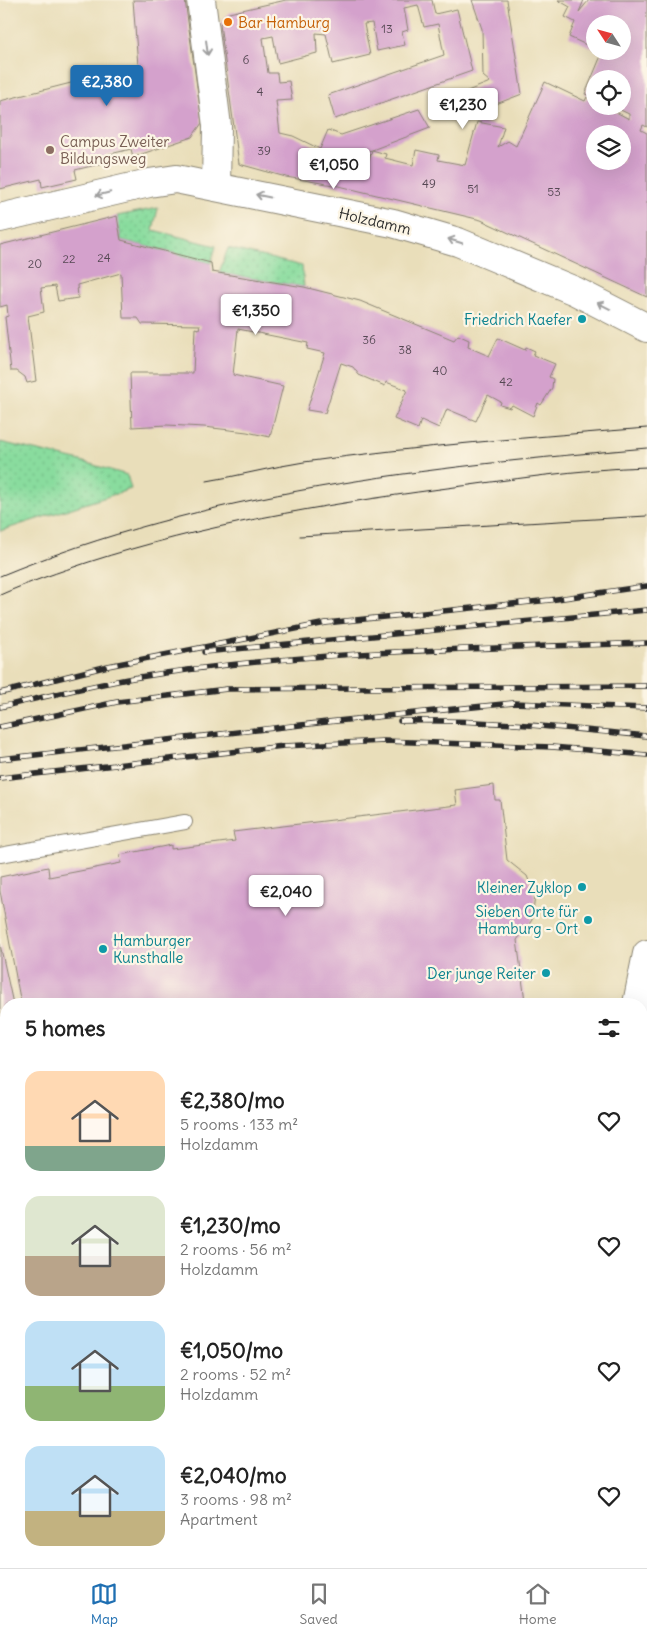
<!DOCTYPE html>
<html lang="en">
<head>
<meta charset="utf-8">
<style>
	body { margin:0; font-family:Delius,sans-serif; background:#f2f2f2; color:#222; height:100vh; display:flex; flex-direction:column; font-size:19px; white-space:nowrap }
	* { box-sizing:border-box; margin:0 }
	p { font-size:16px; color:#767676 }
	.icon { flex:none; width:28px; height:28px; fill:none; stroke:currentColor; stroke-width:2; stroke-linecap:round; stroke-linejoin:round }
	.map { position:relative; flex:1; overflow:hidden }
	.side { position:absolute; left:0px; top:998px; width:648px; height:571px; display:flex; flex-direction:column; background:#fff; border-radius:20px 20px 0 0; box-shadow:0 5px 20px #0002 }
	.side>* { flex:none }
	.needle { width:32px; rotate:306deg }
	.fabs { position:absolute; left:586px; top:15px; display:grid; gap:10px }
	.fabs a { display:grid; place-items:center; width:45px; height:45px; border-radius:50%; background:#fff; box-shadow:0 5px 20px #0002; font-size:25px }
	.price { position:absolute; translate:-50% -42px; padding:0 11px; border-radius:5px; background:#fff; color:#222; font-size:16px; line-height:32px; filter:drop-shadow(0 1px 2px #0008) }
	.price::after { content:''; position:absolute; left:50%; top:30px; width:15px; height:11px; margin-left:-8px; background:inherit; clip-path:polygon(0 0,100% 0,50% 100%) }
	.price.active { background:#1f6fb2; color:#fff }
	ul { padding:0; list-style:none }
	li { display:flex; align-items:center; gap:15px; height:125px; padding:0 25px }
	li span { display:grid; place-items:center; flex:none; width:140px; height:100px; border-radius:15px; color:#555 }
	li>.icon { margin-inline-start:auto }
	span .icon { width:60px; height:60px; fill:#fffc; stroke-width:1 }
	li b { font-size:21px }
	h2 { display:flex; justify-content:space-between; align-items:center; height:60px; padding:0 25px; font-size:21px }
	.tabs { display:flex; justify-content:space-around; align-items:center; height:70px; border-top:1px solid #e0e0e0; background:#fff; font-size:14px; color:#767676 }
	.tabs a { display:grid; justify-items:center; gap:2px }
	.tabs .active { color:#1f6fb2 }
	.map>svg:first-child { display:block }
	.grass { fill:url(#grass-dots); stroke:#5a8464 }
	.building { fill:#d4a1cc; fill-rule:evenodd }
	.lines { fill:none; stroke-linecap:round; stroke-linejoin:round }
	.primary-tunnel { stroke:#c3ba9d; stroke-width:28; stroke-dasharray:28 14; stroke-linecap:butt }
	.lane-casing { stroke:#8a8472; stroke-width:16 }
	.street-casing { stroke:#8a8472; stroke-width:30 }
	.secondary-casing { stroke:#8a8472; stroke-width:30 }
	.primary-casing { stroke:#8a8472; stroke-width:30 }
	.lane { stroke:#fff; stroke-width:14 }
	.street { stroke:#fff; stroke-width:28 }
	.secondary { stroke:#fff; stroke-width:28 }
	.primary { stroke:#fff; stroke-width:28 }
	.tram { stroke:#2b2b2b; stroke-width:1 }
	.rail-casing { stroke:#2b2b2b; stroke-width:5.5 }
	.rail { stroke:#fcf5e5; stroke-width:4; stroke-dasharray:11; stroke-linecap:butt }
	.oneway { stroke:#a0a0a0 }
	.food-dot { fill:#e8710a; stroke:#fcf5e5; stroke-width:2 }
	.education-dot { fill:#8d6e63; stroke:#fcf5e5; stroke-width:2 }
	.culture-dot { fill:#0f9aa8; stroke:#fcf5e5; stroke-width:2 }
	.labels { text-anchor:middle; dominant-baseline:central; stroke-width:4.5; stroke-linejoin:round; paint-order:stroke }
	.number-label { font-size:12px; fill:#554853 }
	.food-label { font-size:15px; fill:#c56008; stroke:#fcf5e5; text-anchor:start }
	.education-label { font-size:15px; fill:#785e54; stroke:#fcf5e5; text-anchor:start }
	.street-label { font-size:15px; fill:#2b2b2b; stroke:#fcf5e5 }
	.culture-label { font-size:15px; fill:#0d838f; stroke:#fcf5e5; text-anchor:end }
</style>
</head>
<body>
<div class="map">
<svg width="647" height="1568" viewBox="0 0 647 1568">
	<defs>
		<pattern id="grass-dots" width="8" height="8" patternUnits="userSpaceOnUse" patternTransform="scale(1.25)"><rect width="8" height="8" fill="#89dc9e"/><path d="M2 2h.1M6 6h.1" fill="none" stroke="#76bd88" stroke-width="1.8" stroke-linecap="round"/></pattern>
	</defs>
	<rect width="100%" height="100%" fill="#fcf5e5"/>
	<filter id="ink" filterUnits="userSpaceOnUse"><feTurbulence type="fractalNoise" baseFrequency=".02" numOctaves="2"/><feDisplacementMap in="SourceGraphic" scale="10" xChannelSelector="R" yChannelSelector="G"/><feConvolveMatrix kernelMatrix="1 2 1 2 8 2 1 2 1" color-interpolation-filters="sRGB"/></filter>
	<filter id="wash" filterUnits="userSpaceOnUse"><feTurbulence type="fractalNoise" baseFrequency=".0096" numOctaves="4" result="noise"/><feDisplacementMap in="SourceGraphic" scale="20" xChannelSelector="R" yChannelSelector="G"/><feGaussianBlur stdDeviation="1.12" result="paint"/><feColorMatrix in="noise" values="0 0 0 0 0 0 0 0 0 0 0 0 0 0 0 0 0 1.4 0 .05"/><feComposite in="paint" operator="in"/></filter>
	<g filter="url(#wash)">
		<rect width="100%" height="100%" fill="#e9deba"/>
		<!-- grass -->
		<g class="grass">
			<path d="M158,208L153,230L216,246L211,263L121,240L117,216Z"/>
			<path d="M228,248L302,266L304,287L219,273Z"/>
			<path d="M0,442L77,460L127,475L131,489L0,531Z"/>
		</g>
		<g id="blocks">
			<!-- building -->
			<g class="building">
				<path d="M133,0H185L202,123L192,137L133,157L131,149L106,155L108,162L75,170L77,179L42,187L41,179L0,189V101L138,66Z"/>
				<path d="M286,0H432L435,14L457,9L472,71L335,119L328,95L444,55L438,24L424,27L418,5L404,8L408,30L402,32L405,45L377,51L372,23L364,24L370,55L333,64L326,34L316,33L317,53L278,63L273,36L263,38L268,73H277L278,82L289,81L292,100L276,101L280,133L293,136L320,149L328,130L341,135L419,109L430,128L372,150L347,156L345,162L367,166L372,150L386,154L385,158L413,165L416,150L439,155L438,160L465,165L477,122L504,127L498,147L508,141L516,146L545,82L585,101L587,97L595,101V106H605L629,119V114L612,106H622V79H595V98L585,94L603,51H622V24H595V49L569,37L575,22L565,17L570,7L558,0H584L579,12L589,0H647V127L643,125L641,130L647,133V297L481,220L339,186L286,177L239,164L220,24L229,13ZM595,134H622V161H595Z"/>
				<path d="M472,0H507L522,94L452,121L445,100L490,82L483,76L482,29Z"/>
				<path d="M117,216L121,240L211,263L212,272L304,287L360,301L454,340L458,335L469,340L468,347L489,356L498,338L525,350L526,347L535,351L533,355L555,364L549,377L553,379L552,388L541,405L538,403L533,416L512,405L510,408L500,405L501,402L488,395L476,421L447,409L439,428L421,420L418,429L394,419L407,390L386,382L385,386L359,375L353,367L341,363L325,413L307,410L325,353L307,349L308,343L238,329L233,375L283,386L270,437L247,432L204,427L167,425L132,427L130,373H193L195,328L199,329L200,325L142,324L138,318H123L121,273L77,285L78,298L58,301L55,286L41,288L44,312L28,316L36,381L27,383L25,377L17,371H11L5,317L8,316L7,305L0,307V245Z"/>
				<path d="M494,785L495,800H500L507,860L527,876L535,896L532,920L517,940L525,1001L516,1002V1004H21L0,891V877L48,867L49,877L121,863L120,855L171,845V849L235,841L233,832L457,805L455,790Z"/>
				<path d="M0,944L13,1004H6V1085L0,1086Z"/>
				<path d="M6,1309V1349L0,1350V1310Z"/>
				<path d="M42,1562H65V1563L46,1567Z"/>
				<path d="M385,1562H595V1568H359Z"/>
			</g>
		</g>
	</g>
	<g filter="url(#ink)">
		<use href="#blocks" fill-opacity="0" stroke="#8a8472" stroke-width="1"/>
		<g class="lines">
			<!-- primary-tunnel -->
			<g class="primary-tunnel">
				<path d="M641,1093L647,1092"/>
				<path d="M641,1123L647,1122"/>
			</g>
			<!-- lane casing -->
			<g class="lane-casing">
				<path id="lane" d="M0,855L185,822"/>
			</g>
			<!-- street casing -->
			<g class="street-casing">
				<g id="street">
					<path d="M201,0L217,126L216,187"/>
					<path d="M0,218L149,183L176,179L393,223L458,242L575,291L647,328"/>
					<path d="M4,1102H6"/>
					<path d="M641,1450V1451"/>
					<path d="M641,1492L647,1491"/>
					<path d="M0,1516L6,1545"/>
					<path d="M10,1562L11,1568"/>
					<path d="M315,1562L316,1568"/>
					<path d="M236,1568L266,1562"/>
					<path d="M630,1568V1562"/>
				</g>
			</g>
			<!-- secondary casing -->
			<g class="secondary-casing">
				<g id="secondary">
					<path d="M637,1004L647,954"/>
					<path d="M641,1069H647"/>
					<path d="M641,1159L647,1157"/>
				</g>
			</g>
			<!-- primary casing -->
			<g class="primary-casing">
				<g id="primary">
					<path d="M0,1158L6,1157"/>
					<path d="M0,1207L6,1206"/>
					<path d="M0,1262L6,1260"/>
				</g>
			</g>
			<!-- lane -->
			<use href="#lane" class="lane"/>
			<!-- street -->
			<use href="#street" class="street"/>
			<!-- secondary -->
			<use href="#secondary" class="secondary"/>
			<!-- primary -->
			<use href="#primary" class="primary"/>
			<!-- tram -->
			<g class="tram">
				<path d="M207,481C239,476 271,467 304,462C418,446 532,437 647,428"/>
				<path d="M300,536L647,516"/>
				<path d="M0,576C205,491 428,467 647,448"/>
				<path d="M0,595C29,582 59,572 89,562C203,525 321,505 440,489C508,480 578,469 647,467"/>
			</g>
			<!-- rail casing -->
			<g class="rail-casing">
				<g id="rail">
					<path d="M204,652L647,610"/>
					<path d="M0,693L108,666L326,623L550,600L647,586"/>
					<path d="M0,707C44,697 89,686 133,678C302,650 477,649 647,643"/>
					<path d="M400,721C482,719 565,728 647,736"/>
					<path d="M0,727L117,702L227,689L647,686"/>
					<path d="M0,759L327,722L513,703L647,708"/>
					<path d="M0,778L284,746L384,741L552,747L647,755"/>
				</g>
			</g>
			<!-- rail -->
			<use href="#rail" class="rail"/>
		</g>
		<!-- one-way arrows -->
		<defs><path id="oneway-shaft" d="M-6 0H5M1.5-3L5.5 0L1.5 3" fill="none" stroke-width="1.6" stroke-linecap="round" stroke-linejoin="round" transform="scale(1.25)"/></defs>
		<g class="oneway">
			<use href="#oneway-shaft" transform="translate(207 48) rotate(83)"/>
			<use href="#oneway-shaft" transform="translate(103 194) rotate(167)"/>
			<use href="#oneway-shaft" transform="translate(263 196) rotate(-168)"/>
			<use href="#oneway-shaft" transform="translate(455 241) rotate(-163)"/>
			<use href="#oneway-shaft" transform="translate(604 306) rotate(-153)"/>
		</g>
	</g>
	<!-- markers -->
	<circle class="food-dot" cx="228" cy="22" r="5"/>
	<circle class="education-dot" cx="50" cy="150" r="5"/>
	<g class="culture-dot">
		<circle cx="582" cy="319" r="5"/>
		<circle cx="582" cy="887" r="5"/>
		<circle cx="588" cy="920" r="5"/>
		<circle cx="103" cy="949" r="5"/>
		<circle cx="546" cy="973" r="5"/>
	</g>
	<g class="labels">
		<!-- number labels -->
		<g class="number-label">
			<text x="387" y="28">13</text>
			<text x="246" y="59">6</text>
			<text x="260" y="91">4</text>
			<text x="264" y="150">39</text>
			<text x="429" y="183">49</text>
			<text x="473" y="188">51</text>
			<text x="554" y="191">53</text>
			<text x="104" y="257">24</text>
			<text x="69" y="258">22</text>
			<text x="35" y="263">20</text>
			<text x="369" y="339">36</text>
			<text x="405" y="349">38</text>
			<text x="440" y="370">40</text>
			<text x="506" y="381">42</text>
		</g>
		<!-- food labels -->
		<g class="food-label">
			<text x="238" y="22">Bar Hamburg</text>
		</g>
		<!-- education labels -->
		<g class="education-label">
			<text x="60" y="141">Campus Zweiter<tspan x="60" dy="17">Bildungsweg</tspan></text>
		</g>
		<!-- street labels -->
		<g class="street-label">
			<text transform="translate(375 221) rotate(13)">Holzdamm</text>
		</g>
		<!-- culture labels -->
		<g class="culture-label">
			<text x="572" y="319">Friedrich Kaefer</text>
			<text x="572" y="887">Kleiner Zyklop</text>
			<text x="578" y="911">Sieben Orte für<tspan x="578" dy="17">Hamburg - Ort</tspan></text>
			<text x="113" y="940" text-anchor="start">Hamburger<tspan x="113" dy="17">Kunsthalle</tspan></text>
			<text x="536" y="973">Der junge Reiter</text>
		</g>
	</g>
</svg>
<div class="fabs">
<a><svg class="needle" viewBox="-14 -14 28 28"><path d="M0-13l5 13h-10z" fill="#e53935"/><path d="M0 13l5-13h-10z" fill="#767676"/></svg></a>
<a><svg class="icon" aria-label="locate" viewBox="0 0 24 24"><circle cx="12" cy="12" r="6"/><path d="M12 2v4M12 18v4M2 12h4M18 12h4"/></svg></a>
<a><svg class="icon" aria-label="layers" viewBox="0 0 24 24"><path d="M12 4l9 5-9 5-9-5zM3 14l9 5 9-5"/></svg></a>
</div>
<b class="price active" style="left:107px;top:107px">€2,380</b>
<b class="price" style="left:463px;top:130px">€1,230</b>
<b class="price" style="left:334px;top:190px">€1,050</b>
<b class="price" style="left:256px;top:336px">€1,350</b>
<b class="price" style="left:286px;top:917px">€2,040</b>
<section class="side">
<h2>5 homes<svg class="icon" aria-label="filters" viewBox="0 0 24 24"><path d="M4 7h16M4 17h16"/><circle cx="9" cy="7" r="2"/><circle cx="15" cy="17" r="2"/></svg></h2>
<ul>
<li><span style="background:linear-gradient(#ffd9b3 75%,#7fa58c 0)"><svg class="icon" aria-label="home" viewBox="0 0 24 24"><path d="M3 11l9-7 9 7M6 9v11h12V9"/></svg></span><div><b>€2,380/mo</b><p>5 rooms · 133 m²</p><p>Holzdamm</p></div><svg class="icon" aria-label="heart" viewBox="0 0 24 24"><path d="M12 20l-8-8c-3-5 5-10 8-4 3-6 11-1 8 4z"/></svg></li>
<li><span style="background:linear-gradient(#dfe7d0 60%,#b9a48a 0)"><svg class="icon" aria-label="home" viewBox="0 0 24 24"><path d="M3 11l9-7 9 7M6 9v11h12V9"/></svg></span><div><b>€1,230/mo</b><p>2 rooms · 56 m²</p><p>Holzdamm</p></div><svg class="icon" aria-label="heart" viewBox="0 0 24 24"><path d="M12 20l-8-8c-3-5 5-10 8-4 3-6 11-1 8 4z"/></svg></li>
<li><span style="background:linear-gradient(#bfe0f5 65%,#8fb573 0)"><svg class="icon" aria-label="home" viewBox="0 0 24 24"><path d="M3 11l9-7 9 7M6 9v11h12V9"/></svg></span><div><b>€1,050/mo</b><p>2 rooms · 52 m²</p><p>Holzdamm</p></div><svg class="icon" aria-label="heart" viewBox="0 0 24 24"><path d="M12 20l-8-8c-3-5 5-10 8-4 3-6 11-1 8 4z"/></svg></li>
<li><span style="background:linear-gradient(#bfe0f5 65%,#c2b280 0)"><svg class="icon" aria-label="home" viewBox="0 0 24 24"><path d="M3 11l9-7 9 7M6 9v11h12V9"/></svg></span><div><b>€2,040/mo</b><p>3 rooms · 98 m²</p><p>Apartment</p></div><svg class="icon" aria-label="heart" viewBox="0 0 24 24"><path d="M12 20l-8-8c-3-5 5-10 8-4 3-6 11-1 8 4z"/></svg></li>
</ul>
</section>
</div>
<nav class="tabs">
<a class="active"><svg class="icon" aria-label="map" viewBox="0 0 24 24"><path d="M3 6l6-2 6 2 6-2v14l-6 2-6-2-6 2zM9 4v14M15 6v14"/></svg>Map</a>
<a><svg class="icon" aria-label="saved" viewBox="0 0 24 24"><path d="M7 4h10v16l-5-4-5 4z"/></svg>Saved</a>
<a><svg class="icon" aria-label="home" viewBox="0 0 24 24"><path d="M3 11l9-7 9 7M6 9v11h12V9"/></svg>Home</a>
</nav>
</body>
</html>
